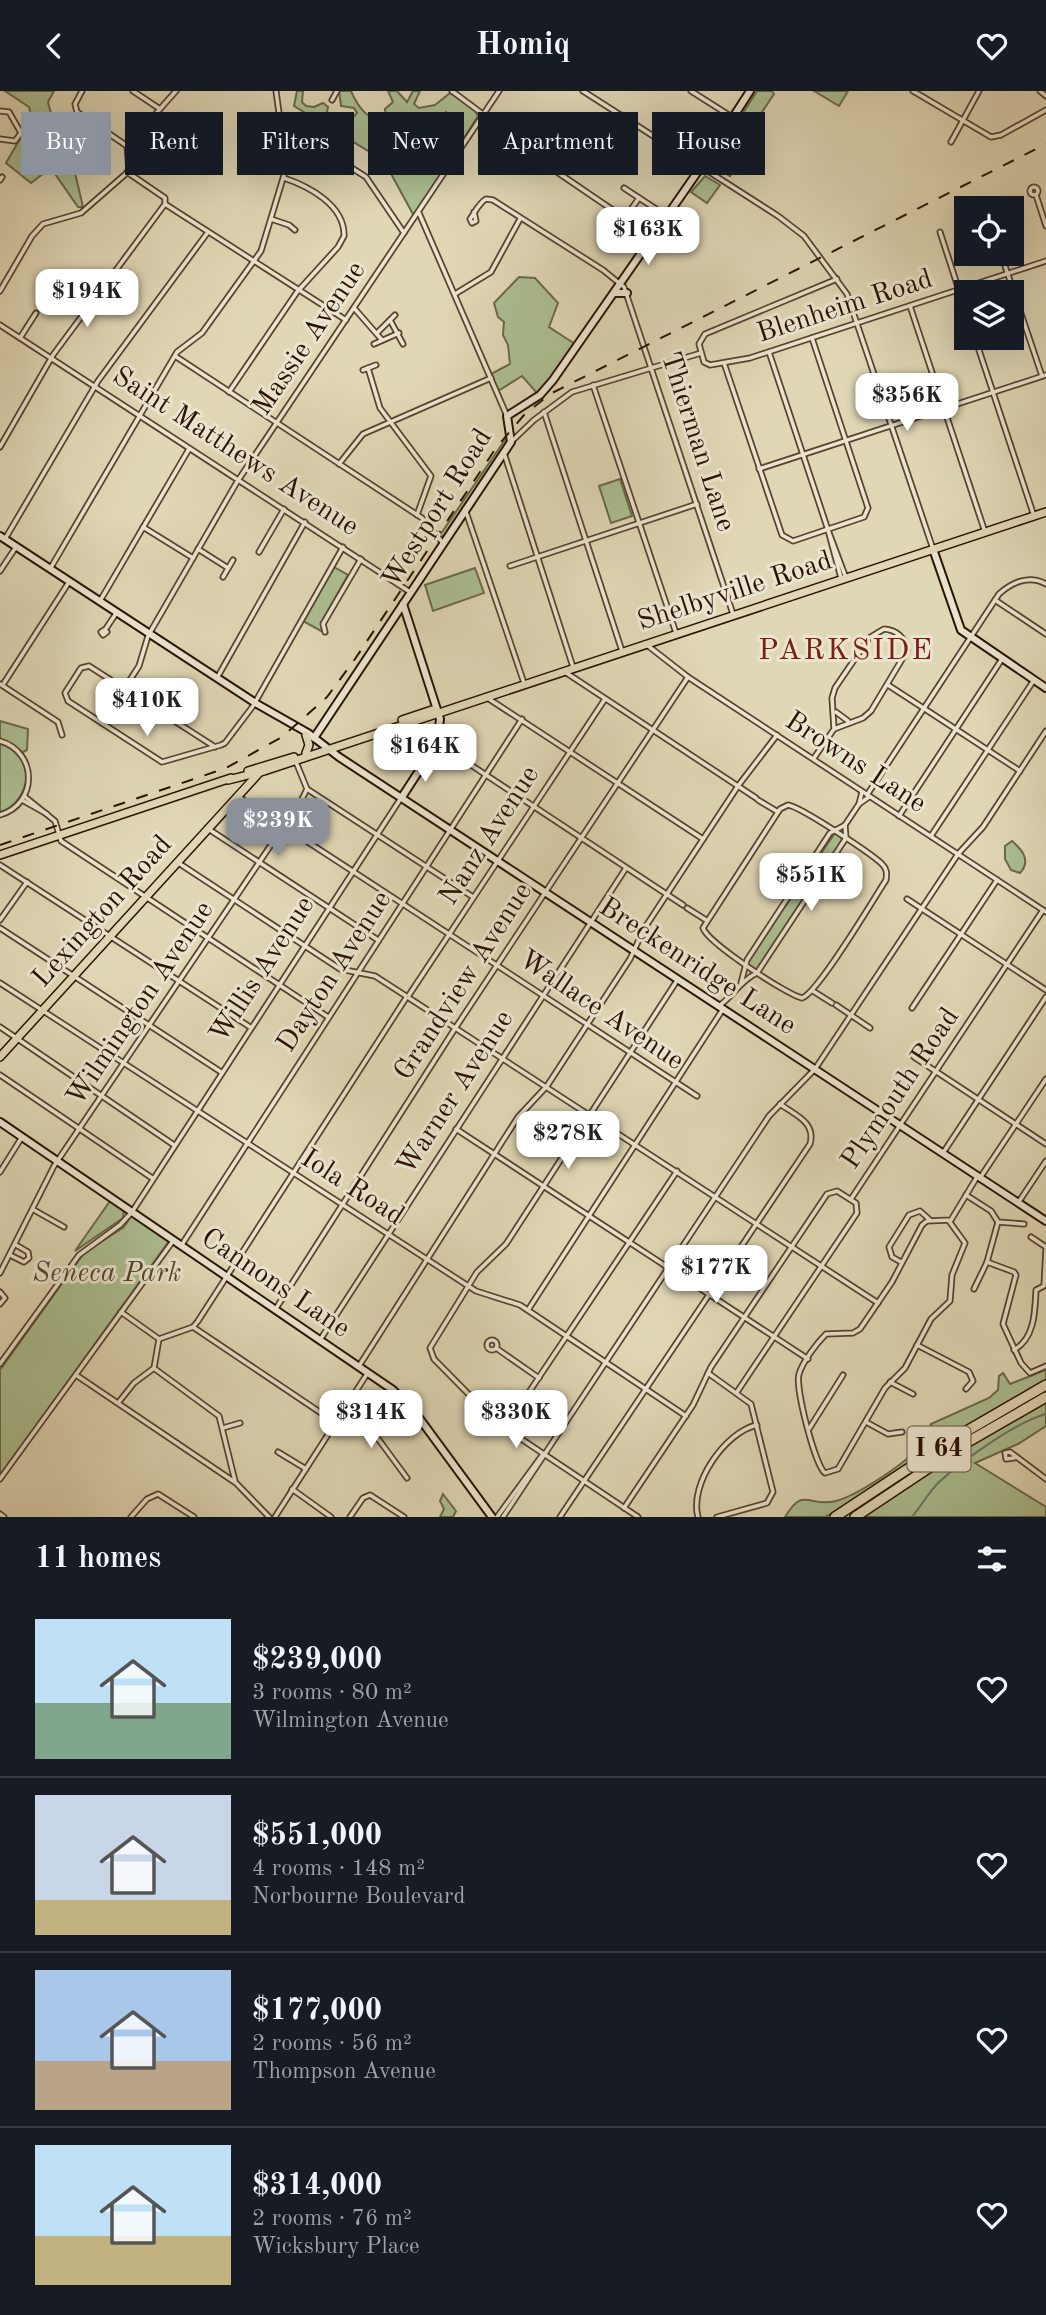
<!DOCTYPE html>
<html lang="en">
<head>
<meta charset="utf-8">
<style>
	body { margin:0; font-family:"Old Standard TT",serif; background:#20242c; color:#f1f3f6; height:100vh; display:flex; flex-direction:column; font-size:26px; white-space:nowrap }
	* { box-sizing:border-box; margin:0 }
	p { font-size:23px; color:#9ea1a6 }
	.icon { flex:none; width:38px; height:38px; fill:none; stroke:currentColor; stroke-width:2; stroke-linecap:round; stroke-linejoin:round }
	.map { position:relative; height:1426px; overflow:hidden }
	.drawer { display:flex; flex-direction:column; background:#171b24; flex:1 }
	.drawer>* { flex:none }
	.hud { position:absolute; left:21px; top:21px; width:1004px; height:63px; display:flex; gap:14px }
	.fabs { position:absolute; left:954px; top:105px; display:grid; gap:14px }
	.fabs a { display:grid; place-items:center; width:70px; height:70px; border-radius:0px; background:#171b24; box-shadow:0 7px 28px #0002; font-size:35px }
	.price { position:absolute; translate:-50% -60px; padding:0 16px; border-radius:14px; background:#fff; color:#222; font-size:23px; line-height:46px; filter:drop-shadow(0 2px 4px #0008) }
	.price::after { content:''; position:absolute; left:50%; top:42px; width:21px; height:16px; margin-left:-10px; background:inherit; clip-path:polygon(0 0,100% 0,50% 100%) }
	.price.active { background:#8c9099; color:#fff }
	ul { padding:0; list-style:none }
	li { display:flex; align-items:center; gap:21px; height:175px; padding:0 35px }
	li+li { border-top:2px solid #363941 }
	li span { display:grid; place-items:center; flex:none; width:196px; height:140px; border-radius:0px; color:#555 }
	li>.icon { margin-inline-start:auto }
	span .icon { width:84px; height:84px; fill:#fffc; stroke-width:1 }
	li b { font-size:30px }
	h2 { display:flex; justify-content:space-between; align-items:center; height:84px; padding:0 35px; font-size:30px }
	.tag { padding:0 24px; border-radius:0px; background:#171b24; box-shadow:0 7px 28px #0002; font-size:24px; line-height:63px }
	.tag.active { background:#8c9099; color:#fff }
	header { display:flex; justify-content:space-between; align-items:center; height:91px; padding:0 35px; background:#171b24; font-size:32px; font-weight:600 }
	.map>svg:first-child { display:block }
	.green { fill:#acbf92; stroke:#6b694a; stroke-width:2; fill-rule:evenodd }
	.lines { fill:none; stroke-linecap:round; stroke-linejoin:round }
	.stream { stroke:#6a7768; stroke-width:2 }
	.street-casing { stroke:#58442f; stroke-width:7 }
	.secondary-casing { stroke:#2a1302; stroke-width:10 }
	.primary-casing { stroke:#2a1302; stroke-width:10 }
	.highway-casing { stroke:#2a1302; stroke-width:12 }
	.street { stroke:#ebe5d0; stroke-width:3.5 }
	.secondary { stroke:#ebe5d0; stroke-width:6 }
	.primary { stroke:#e0d7b6; stroke-width:7 }
	.highway { stroke:#e0d7b6; stroke-width:9 }
	.rail { stroke:#2a1302; stroke-width:2; stroke-dasharray:12 12; stroke-linecap:butt }
	.labels { text-anchor:middle; dominant-baseline:central; stroke-width:6; stroke-linejoin:round; paint-order:stroke }
	.shield { fill:#ebe5d0; stroke:#645240; stroke-width:2 }
	.shield-label { font-size:26px; font-weight:bold; fill:#2a1302 }
	.street-label { font-size:28px; fill:#2a1302; stroke:#ebe5d0 }
	.park-label { font-size:28px; font-style:italic; fill:#51472d; stroke:#ebe5d0 }
	.neighbourhood-label { font-size:30px; letter-spacing:2px; fill:#7a1f14; stroke:#ebe5d0 }
</style>
</head>
<body>
<header><svg class="icon" aria-label="back" viewBox="0 0 24 24"><path d="M15 5l-7 7 7 7"/></svg>Homiq<svg class="icon" aria-label="heart" viewBox="0 0 24 24"><path d="M12 20l-8-8c-3-5 5-10 8-4 3-6 11-1 8 4z"/></svg></header>
<div class="map">
<svg width="1046" height="1426" viewBox="0 0 1046 1426">
	<rect width="100%" height="100%" fill="#e0d7b6"/>
	<filter id="stains"><feTurbulence type="fractalNoise" baseFrequency=".00286" numOctaves="4"/><feColorMatrix values="0 0 0 0 .2 0 0 0 0 .09 0 0 0 0 .02 0 0 0 .5 -.17"/></filter>
	<radialGradient id="worn" r=".72"><stop offset=".6" stop-color="#630" stop-opacity="0"/><stop offset="1" stop-color="#630" stop-opacity=".3"/></radialGradient>
	<!-- green -->
	<g class="green">
		<path d="M5,0H54L48,11C49,18 54,27 53,33C52,55 17,51 26,77L31,80L38,77L44,82L31,92L6,72L32,27L29,16Z"/>
		<path d="M297,0H303L302,11L306,15L314,16L323,12L328,16L325,31L341,41L357,22L354,17L341,15L339,0H351C357,14 369,33 386,28L385,18L393,11L388,0H397L407,11L413,0H420L414,13L419,17L435,14L450,2L474,18L478,25L414,125L389,79L378,66L294,15ZM446,21L461,38L456,51H439L433,46L438,30Z"/>
		<path d="M757,0H772L774,3L741,53L744,63L730,85L715,75L711,76V73Z"/>
		<path d="M814,0H848L839,15Z"/>
		<path d="M169,59L179,65L181,78L174,73L168,75L161,71Z"/>
		<path d="M59,69H72L83,116H78L51,77Z"/>
		<path d="M705,85L720,94L707,112L691,101Z"/>
		<path d="M519,186L535,187L558,212L549,236L575,253L552,287L537,302L522,285L498,300L491,283L510,273L508,254L503,244L504,231L498,226L494,212Z"/>
		<path d="M509,343L506,354L442,447L440,444Z"/>
		<path d="M620,388L632,425L611,432L599,395Z"/>
		<path d="M334,476L348,484L321,532L323,541L303,530Z"/>
		<path d="M475,477L484,502L433,520L425,494Z"/>
		<path d="M0,630L28,638L27,659L23,661L0,648Z"/>
		<path d="M0,651C37,664 33,708 0,722Z"/>
		<path d="M835,742L841,744L842,750L756,880L747,873L749,868Z"/>
		<path d="M1012,750C1016,754 1034,767 1020,782L1011,779L1005,768V755Z"/>
		<path d="M110,1110L124,1118L123,1127L75,1160Z"/>
		<path d="M132,1124L169,1150L0,1385V1279L84,1162L124,1136Z"/>
		<path d="M1046,1279V1290L962,1337L939,1340L929,1359L839,1419L825,1426H785C804,1394 808,1417 836,1410C858,1404 908,1371 922,1353C927,1347 928,1339 931,1333L989,1307L998,1299L999,1285L1003,1282L1010,1293Z"/>
		<path d="M1046,1309V1335L1018,1353L975,1372L1046,1416V1426H861L997,1336Z"/>
		<path d="M443,1403L456,1420L453,1426H440L444,1418L440,1410Z"/>
	</g>
	<g class="lines">
		<!-- stream -->
		<path class="stream" d="M912,1426C921,1415 929,1401 939,1391C962,1370 1016,1331 1046,1323"/>
		<!-- street casing -->
		<g class="street-casing">
			<g id="street">
				<path d="M82,0L75,13L77,21L127,55"/>
				<path d="M133,0L160,18"/>
				<path d="M452,0L484,24"/>
				<path d="M583,0L778,125L804,145L847,203L933,458"/>
				<path d="M691,0L732,26"/>
				<path d="M913,0L991,46L1001,44L1046,19"/>
				<path d="M1040,0L1046,5"/>
				<path d="M332,9L337,0"/>
				<path d="M0,20L9,21L21,42L15,50L0,48"/>
				<path d="M281,32L366,86L404,142"/>
				<path d="M951,51L979,0"/>
				<path d="M532,64L651,145"/>
				<path d="M127,81L165,107V113L346,229"/>
				<path d="M0,89L2,86"/>
				<circle cx="1034" cy="100" r="4"/>
				<path d="M624,97L656,118"/>
				<path d="M1036,104L1046,135"/>
				<path d="M986,116V117"/>
				<path d="M474,121L476,130L472,132L470,128C475,121 479,112 486,108L493,109L603,179L624,196L733,523"/>
				<path d="M419,122L507,325"/>
				<path d="M625,127L639,107"/>
				<path d="M271,128L289,134L295,139"/>
				<path d="M940,141L966,221"/>
				<path d="M1001,163L1042,285"/>
				<path d="M837,188L705,243L699,253L704,271L710,274L750,267L1046,170"/>
				<path d="M0,200L32,145L43,133L81,122L129,80L127,55L176,0"/>
				<path d="M455,203L491,181L520,128"/>
				<path d="M910,215L985,441"/>
				<path d="M354,217L382,249"/>
				<path d="M390,229L403,253"/>
				<path d="M0,234L410,501"/>
				<path d="M378,241L395,224"/>
				<path d="M20,247L36,222"/>
				<path d="M975,247L1034,425"/>
				<path d="M374,253L399,242"/>
				<path d="M769,261L828,439"/>
				<path d="M175,265L422,427L443,452"/>
				<path d="M724,272L782,444L793,450L864,426L868,417L812,247"/>
				<path d="M368,277L380,317L431,385L417,424"/>
				<path d="M363,279L376,274"/>
				<path d="M593,294L676,542"/>
				<path d="M229,301L297,201L338,156L344,145C345,114 308,95 284,87"/>
				<path d="M544,321L622,560"/>
				<path d="M511,351L534,329L572,301L701,262"/>
				<path d="M0,356L53,264L165,113"/>
				<path d="M504,362L573,576"/>
				<path d="M339,373L363,343L491,287"/>
				<path d="M759,378L1046,284"/>
				<path d="M465,418L524,592"/>
				<path d="M143,436L193,467"/>
				<path d="M5,448L98,290L208,141"/>
				<path d="M198,458L228,477"/>
				<path d="M259,461L284,418"/>
				<path d="M510,475L697,413"/>
				<path d="M50,478L177,261L202,242L261,160L284,84V58L276,0"/>
				<path d="M0,480L16,456"/>
				<path d="M223,486L233,469"/>
				<path d="M841,487L828,439L846,487"/>
				<path d="M995,509L1046,543"/>
				<path d="M100,510L189,358"/>
				<path d="M104,539L107,541L103,544L101,541Z"/>
				<path d="M105,539L117,521"/>
				<path d="M325,541L323,533L361,468"/>
				<path d="M647,554L688,586L1046,821"/>
				<path d="M565,581L756,707"/>
				<path d="M217,587L305,431"/>
				<path d="M4,592L69,491"/>
				<path d="M0,593L58,631L62,644"/>
				<path d="M888,594L1020,680"/>
				<path d="M486,606L703,748"/>
				<path d="M836,621L848,630"/>
				<path d="M412,631L424,643L683,814"/>
				<path d="M102,632L139,575L148,545L237,391L499,0"/>
				<path d="M0,650C38,661 38,713 0,724"/>
				<path d="M215,656L89,575L81,577L65,602L68,610L162,671L221,654L225,652L253,615L343,456"/>
				<path d="M814,667L834,638L863,627L871,620L907,560C906,547 897,539 884,538L869,547L835,597L832,607L834,638"/>
				<path d="M307,698L473,806"/>
				<path d="M867,704L999,503C1011,492 1029,483 1046,493"/>
				<path d="M24,705L55,730L61,750L328,926"/>
				<path d="M239,706L697,1005"/>
				<path d="M22,709L47,723"/>
				<path d="M758,709L778,721"/>
				<path d="M859,713L862,701"/>
				<path d="M788,714C801,716 872,763 882,773C887,778 887,782 886,789C873,809 818,902 802,907C787,904 707,851 703,837L780,718Z"/>
				<path d="M899,725L1002,568"/>
				<path d="M207,737L378,849"/>
				<path d="M931,745L1034,589"/>
				<path d="M177,771L340,878L375,885L406,905"/>
				<path d="M0,774L250,936"/>
				<path d="M907,808L1046,899"/>
				<path d="M687,817L706,829"/>
				<path d="M0,829L27,791"/>
				<path d="M0,837L221,981"/>
				<path d="M0,892L476,1200L520,1214L686,1325"/>
				<path d="M741,892L747,869L830,742L845,734L859,713L869,706"/>
				<path d="M813,900L832,912"/>
				<path d="M409,904L605,608"/>
				<path d="M409,907L878,1212"/>
				<path d="M836,914L870,937"/>
				<path d="M719,915C733,905 741,889 757,882L846,747L845,734"/>
				<path d="M912,917L997,789"/>
				<path d="M0,936L174,1054"/>
				<path d="M914,966L1046,1053"/>
				<path d="M0,984L152,1087"/>
				<path d="M456,1038L808,1268"/>
				<path d="M943,1062L1046,906"/>
				<path d="M0,1081L22,1046"/>
				<path d="M980,1087L1046,988"/>
				<path d="M966,1104L991,1120L998,1131L1024,1133"/>
				<path d="M851,1108L1043,819"/>
				<path d="M1018,1112L1046,1070"/>
				<path d="M34,1119L64,1136"/>
				<path d="M949,1130L965,1152L952,1184L950,1210L931,1228L905,1277L885,1297L838,1378L825,1382C815,1374 795,1297 799,1283C803,1270 817,1252 826,1243L853,1242L860,1238L892,1191L922,1134L927,1130L951,1129L977,1086"/>
				<path d="M1031,1146L1046,1156"/>
				<path d="M181,1155L522,628"/>
				<path d="M10,1164L24,1171L29,1167L28,1161L16,1154"/>
				<path d="M901,1171L892,1166L889,1156L909,1124L920,1120L930,1129"/>
				<path d="M987,1171L1014,1181L1016,1184L1003,1233L1021,1272L1030,1282L1046,1275"/>
				<path d="M0,1182L54,1075L302,708L307,698L296,671"/>
				<path d="M974,1198L987,1171L998,1131"/>
				<path d="M0,1201L5,1207L0,1213"/>
				<path d="M275,1219L454,939L688,586"/>
				<path d="M528,1219L723,918"/>
				<path d="M121,1221L159,1248"/>
				<path d="M193,1236L336,1332"/>
				<circle cx="492" cy="1254" r="5"/>
				<path d="M320,1249L626,777"/>
				<path d="M917,1254L969,1281L973,1290L966,1298"/>
				<path d="M496,1257L539,1287"/>
				<path d="M1014,1259C1035,1247 1035,1220 1036,1199L1044,1195L1046,1158"/>
				<path d="M0,1273L79,1164L120,1134L132,1121L401,707"/>
				<path d="M359,1275L518,1026L547,995L630,868L644,838L667,803L738,695L777,644"/>
				<path d="M155,1278L219,1325L235,1390"/>
				<path d="M708,1282L751,1313L773,1401L767,1412L717,1426"/>
				<path d="M76,1284L236,1392L269,1426"/>
				<path d="M890,1291L913,1303"/>
				<path d="M118,1312L134,1292L154,1277L159,1248L193,1236L198,1230L406,907"/>
				<path d="M343,1322L379,1349L407,1387"/>
				<path d="M866,1331L888,1343L902,1341"/>
				<path d="M223,1337L240,1332"/>
				<path d="M505,1337L677,1080"/>
				<path d="M809,1338L843,1284"/>
				<path d="M278,1361L306,1378"/>
				<path d="M1014,1367L1006,1368L1005,1362L1010,1361L1046,1388"/>
				<path d="M0,1388L173,1150"/>
				<path d="M292,1398L331,1426"/>
				<path d="M624,1417L693,1314L711,1276L827,1103L837,1100L856,1112L857,1122L737,1301"/>
				<path d="M0,1423L4,1426"/>
				<path d="M131,1426L147,1408L158,1403L194,1426"/>
				<path d="M275,1426L367,1283"/>
				<path d="M350,1426L363,1407L370,1404L404,1426"/>
				<path d="M497,1426L543,1363"/>
				<path d="M503,1426L769,1025L815,978L958,763L983,736L1046,640"/>
				<path d="M560,1426L810,1053C816,1031 795,1024 780,1013"/>
				<path d="M638,1426L496,1331L434,1268L430,1257L477,1181L506,1153L678,888"/>
				<path d="M698,1426C689,1393 725,1341 757,1334"/>
			</g>
		</g>
		<!-- secondary casing -->
		<g class="secondary-casing">
			<g id="secondary">
				<path d="M614,202H627"/>
				<path d="M0,445L257,613L308,642L339,666L1046,1130"/>
				<path d="M933,458L961,539L1046,597"/>
				<path d="M314,647L511,351L507,325L540,304L553,289L701,76L750,0"/>
				<path d="M402,706L437,652L440,628L403,513"/>
				<path d="M0,1031L393,1299L417,1324L492,1426"/>
			</g>
		</g>
		<!-- primary casing -->
		<g class="primary-casing">
			<g id="primary">
				<path d="M402,629L432,619L438,621"/>
				<path d="M306,662L309,654L306,644"/>
				<path d="M248,680L294,666"/>
				<path d="M228,689L264,680L1046,421"/>
				<path d="M0,764L231,687"/>
				<path d="M0,966L259,682"/>
			</g>
		</g>
		<!-- highway casing -->
		<g class="highway-casing">
			<g id="highway">
				<path d="M835,1426L953,1348L1046,1294"/>
				<path d="M855,1426L966,1352L1046,1306"/>
			</g>
		</g>
		<!-- street -->
		<use href="#street" class="street"/>
		<!-- secondary -->
		<use href="#secondary" class="secondary"/>
		<!-- primary -->
		<use href="#primary" class="primary"/>
		<!-- highway -->
		<use href="#highway" class="highway"/>
		<!-- rail -->
		<path class="rail" d="M0,754L226,677L282,646L327,606L355,568L496,357L524,324L550,303L1046,53"/>
	</g>
	<g class="labels">
		<!-- shield labels -->
		<rect class="shield" x="907.5" y="1335.5" width="63" height="45" rx="5"/>
		<g class="shield-label">
			<text x="939" y="1358">I 64</text>
		</g>
		<!-- street labels -->
		<g class="street-label">
			<text transform="translate(845 216) rotate(-18)">Blenheim Road</text>
			<text transform="translate(310 248) rotate(-56)">Massie Avenue</text>
			<text transform="translate(697 351) rotate(72)">Thierman Lane</text>
			<text transform="translate(235 361) rotate(33)">Saint Matthews Avenue</text>
			<text transform="translate(438 418) rotate(-58)">Westport Road</text>
			<text transform="translate(735 501) rotate(-18)">Shelbyville Road</text>
			<text transform="translate(855 672) rotate(33)">Browns Lane</text>
			<text transform="translate(490 745) rotate(-57)">Nanz Avenue</text>
			<text transform="translate(103 821) rotate(-48)">Lexington Road</text>
			<text transform="translate(697 876) rotate(33)">Breckenridge Lane</text>
			<text transform="translate(263 879) rotate(-57)">Willis Avenue</text>
			<text transform="translate(335 881) rotate(-57)">Dayton Avenue</text>
			<text transform="translate(464 891) rotate(-57)">Grandview Avenue</text>
			<text transform="translate(141 913) rotate(-56)">Wilmington Avenue</text>
			<text transform="translate(601 920) rotate(34)">Wallace Avenue</text>
			<text transform="translate(901 998) rotate(-56)">Plymouth Road</text>
			<text transform="translate(456 1002) rotate(-57)">Warner Avenue</text>
			<text transform="translate(352 1097) rotate(33)">Iola Road</text>
			<text transform="translate(275 1193) rotate(34)">Cannons Lane</text>
		</g>
		<!-- park labels -->
		<g class="park-label">
			<text x="107" y="1183">Seneca Park</text>
		</g>
		<!-- neighbourhood labels -->
		<g class="neighbourhood-label">
			<text x="846" y="560">PARKSIDE</text>
		</g>
	</g>
	<rect width="100%" height="100%" filter="url(#stains)"/>
	<rect width="100%" height="100%" fill="url(#worn)"/>
</svg>
<div class="fabs">
<a><svg class="icon" aria-label="locate" viewBox="0 0 24 24"><circle cx="12" cy="12" r="6"/><path d="M12 2v4M12 18v4M2 12h4M18 12h4"/></svg></a>
<a><svg class="icon" aria-label="layers" viewBox="0 0 24 24"><path d="M12 4l9 5-9 5-9-5zM3 14l9 5 9-5"/></svg></a>
</div>
<b class="price" style="left:648px;top:176px">$163K</b>
<b class="price" style="left:87px;top:238px">$194K</b>
<b class="price" style="left:907px;top:342px">$356K</b>
<b class="price" style="left:147px;top:647px">$410K</b>
<b class="price" style="left:425px;top:693px">$164K</b>
<b class="price active" style="left:278px;top:767px">$239K</b>
<b class="price" style="left:811px;top:822px">$551K</b>
<b class="price" style="left:568px;top:1080px">$278K</b>
<b class="price" style="left:716px;top:1214px">$177K</b>
<b class="price" style="left:371px;top:1359px">$314K</b>
<b class="price" style="left:516px;top:1359px">$330K</b>
<div class="hud">
<a class="tag active">Buy</a>
<a class="tag">Rent</a>
<a class="tag">Filters</a>
<a class="tag">New</a>
<a class="tag">Apartment</a>
<a class="tag">House</a>
</div>
</div>
<section class="drawer">
<h2>11 homes<svg class="icon" aria-label="filters" viewBox="0 0 24 24"><path d="M4 7h16M4 17h16"/><circle cx="9" cy="7" r="2"/><circle cx="15" cy="17" r="2"/></svg></h2>
<ul>
<li><span style="background:linear-gradient(#bfe0f5 60%,#7fa58c 0)"><svg class="icon" aria-label="home" viewBox="0 0 24 24"><path d="M3 11l9-7 9 7M6 9v11h12V9"/></svg></span><div><b>$239,000</b><p>3 rooms · 80 m²</p><p>Wilmington Avenue</p></div><svg class="icon" aria-label="heart" viewBox="0 0 24 24"><path d="M12 20l-8-8c-3-5 5-10 8-4 3-6 11-1 8 4z"/></svg></li>
<li><span style="background:linear-gradient(#c9d6e8 75%,#c2b280 0)"><svg class="icon" aria-label="home" viewBox="0 0 24 24"><path d="M3 11l9-7 9 7M6 9v11h12V9"/></svg></span><div><b>$551,000</b><p>4 rooms · 148 m²</p><p>Norbourne Boulevard</p></div><svg class="icon" aria-label="heart" viewBox="0 0 24 24"><path d="M12 20l-8-8c-3-5 5-10 8-4 3-6 11-1 8 4z"/></svg></li>
<li><span style="background:linear-gradient(#a9c7e8 65%,#b9a48a 0)"><svg class="icon" aria-label="home" viewBox="0 0 24 24"><path d="M3 11l9-7 9 7M6 9v11h12V9"/></svg></span><div><b>$177,000</b><p>2 rooms · 56 m²</p><p>Thompson Avenue</p></div><svg class="icon" aria-label="heart" viewBox="0 0 24 24"><path d="M12 20l-8-8c-3-5 5-10 8-4 3-6 11-1 8 4z"/></svg></li>
<li><span style="background:linear-gradient(#bfe0f5 65%,#c2b280 0)"><svg class="icon" aria-label="home" viewBox="0 0 24 24"><path d="M3 11l9-7 9 7M6 9v11h12V9"/></svg></span><div><b>$314,000</b><p>2 rooms · 76 m²</p><p>Wicksbury Place</p></div><svg class="icon" aria-label="heart" viewBox="0 0 24 24"><path d="M12 20l-8-8c-3-5 5-10 8-4 3-6 11-1 8 4z"/></svg></li>
</ul>
</section>
</body>
</html>
